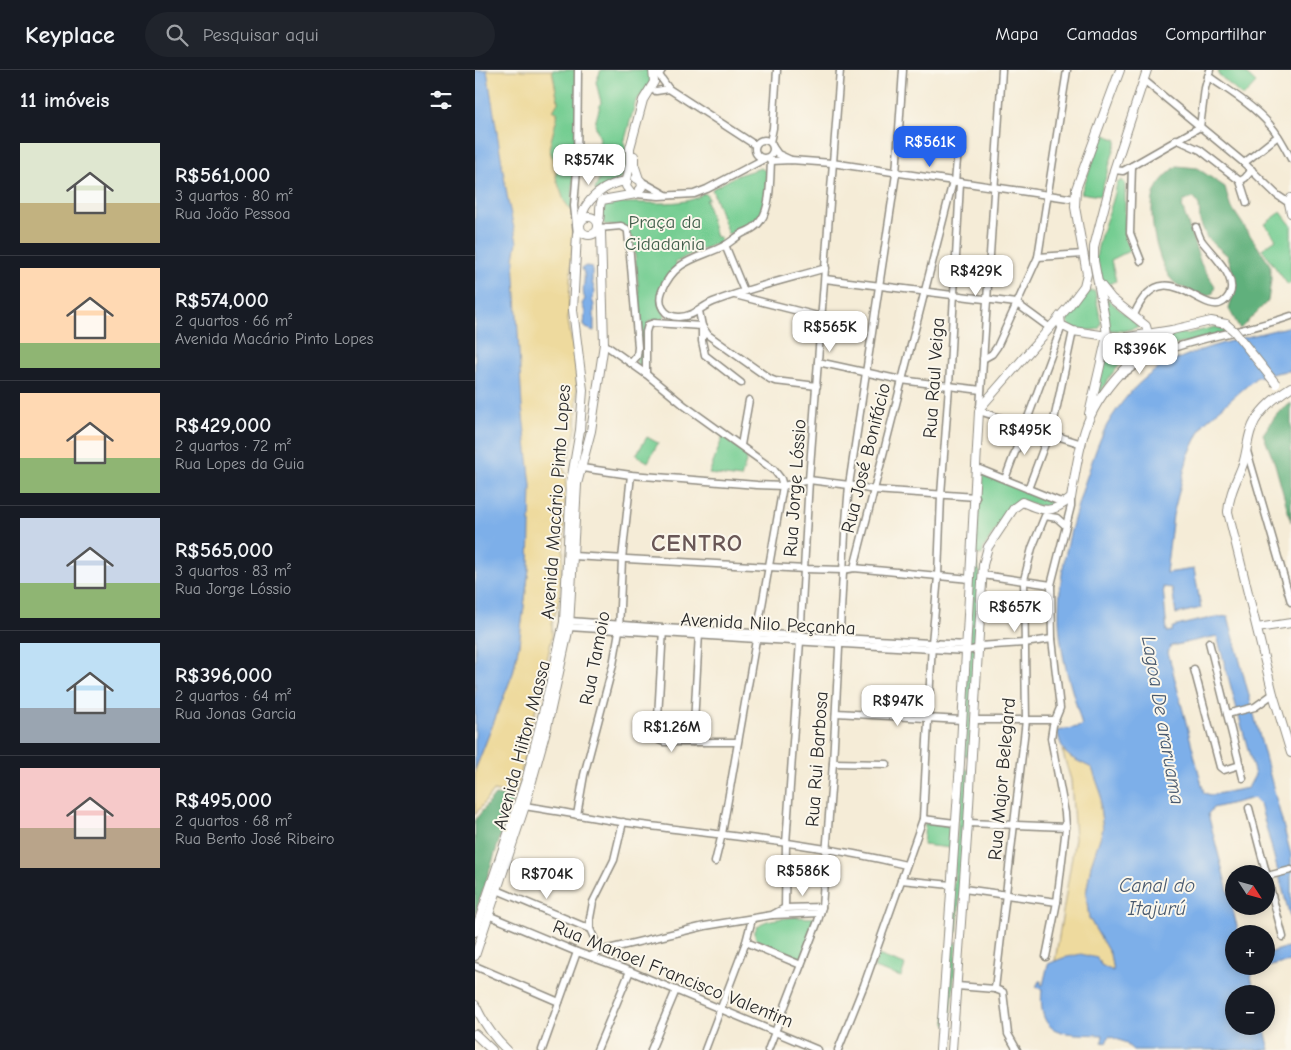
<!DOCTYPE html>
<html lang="pt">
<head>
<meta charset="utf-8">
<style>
	body { margin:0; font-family:"Comic Neue",sans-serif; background:#20242c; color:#f1f3f6; height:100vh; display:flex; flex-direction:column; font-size:19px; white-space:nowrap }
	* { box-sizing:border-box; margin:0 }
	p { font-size:16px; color:#9ea1a6 }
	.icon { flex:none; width:28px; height:28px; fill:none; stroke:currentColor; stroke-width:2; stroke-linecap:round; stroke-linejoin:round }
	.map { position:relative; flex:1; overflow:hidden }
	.sheet { display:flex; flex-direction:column; background:#171b24; width:475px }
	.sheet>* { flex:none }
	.needle { width:32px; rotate:126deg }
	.fabs { position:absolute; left:750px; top:795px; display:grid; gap:10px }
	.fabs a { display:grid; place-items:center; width:50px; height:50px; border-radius:50%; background:#171b24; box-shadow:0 2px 12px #0003; font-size:25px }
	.price { position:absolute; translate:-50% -42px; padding:0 11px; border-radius:10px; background:#fff; color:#222; font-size:16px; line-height:32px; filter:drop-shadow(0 1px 2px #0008) }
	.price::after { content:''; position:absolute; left:50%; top:30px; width:15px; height:11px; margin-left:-8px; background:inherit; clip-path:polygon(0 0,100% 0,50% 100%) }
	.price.current { background:#2563eb; color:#fff }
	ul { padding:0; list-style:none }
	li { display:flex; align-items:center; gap:15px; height:125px; padding:0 20px }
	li+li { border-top:1px solid #363941 }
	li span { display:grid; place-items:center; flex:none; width:140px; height:100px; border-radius:0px; color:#555 }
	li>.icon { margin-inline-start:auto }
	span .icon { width:60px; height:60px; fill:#fffc; stroke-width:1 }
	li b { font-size:21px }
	h2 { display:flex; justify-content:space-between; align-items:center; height:60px; padding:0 20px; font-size:21px }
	header { display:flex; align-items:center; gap:30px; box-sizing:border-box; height:70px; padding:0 25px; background:#171b24; border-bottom:1px solid #363941 }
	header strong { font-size:24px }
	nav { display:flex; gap:28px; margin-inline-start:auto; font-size:18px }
	.search { width:350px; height:45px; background:#20242c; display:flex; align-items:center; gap:12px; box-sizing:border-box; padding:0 18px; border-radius:28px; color:#9ea1a6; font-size:19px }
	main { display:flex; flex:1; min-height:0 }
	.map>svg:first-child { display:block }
	.green { fill:#75cd92; stroke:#507c5e }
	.forest { fill:#60b07c; stroke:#466e54 }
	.sand { fill:#eeda9e; stroke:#8c8264 }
	.water { fill:#7dafe9; stroke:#546d8a; fill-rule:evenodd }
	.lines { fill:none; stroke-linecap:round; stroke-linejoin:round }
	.minor-casing { stroke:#908c81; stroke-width:9 }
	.major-casing { stroke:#908c81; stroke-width:10 }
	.minor { stroke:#fff; stroke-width:6 }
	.major { stroke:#fff; stroke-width:8 }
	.major-bridge-casing { stroke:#908c81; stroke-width:10; stroke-linecap:butt }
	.major-bridge { stroke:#fff; stroke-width:8 }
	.labels { text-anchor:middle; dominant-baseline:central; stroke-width:4; stroke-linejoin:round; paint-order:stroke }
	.park-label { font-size:19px; fill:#415c4a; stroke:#fbf7ec }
	.street-label { font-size:19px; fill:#2b2b2b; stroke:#fbf7ec }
	.water-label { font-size:20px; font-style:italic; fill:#48596e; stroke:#fbf7ec }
	.district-label { font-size:24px; font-weight:bold; letter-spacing:1px; fill:#695756; stroke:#fbf7ec }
</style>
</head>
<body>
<header>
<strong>Keyplace</strong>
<div class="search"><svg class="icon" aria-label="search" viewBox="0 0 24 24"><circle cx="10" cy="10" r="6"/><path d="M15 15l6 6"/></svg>Pesquisar aqui</div>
<nav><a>Mapa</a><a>Camadas</a><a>Compartilhar</a></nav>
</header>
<main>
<section class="sheet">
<h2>11 imóveis<svg class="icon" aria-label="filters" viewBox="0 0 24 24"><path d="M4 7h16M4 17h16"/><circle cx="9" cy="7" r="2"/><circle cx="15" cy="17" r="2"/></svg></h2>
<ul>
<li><span style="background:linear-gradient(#dfe7d0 60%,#c2b280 0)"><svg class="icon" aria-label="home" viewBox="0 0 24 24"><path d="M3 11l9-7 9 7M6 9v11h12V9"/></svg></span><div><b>R$561,000</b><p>3 quartos · 80 m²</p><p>Rua João Pessoa</p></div></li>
<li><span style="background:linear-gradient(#ffd9b3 75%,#8fb573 0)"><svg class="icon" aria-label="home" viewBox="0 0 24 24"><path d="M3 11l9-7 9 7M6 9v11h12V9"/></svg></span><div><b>R$574,000</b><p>2 quartos · 66 m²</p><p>Avenida Macário Pinto Lopes</p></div></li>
<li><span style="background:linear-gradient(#ffd9b3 65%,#8fb573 0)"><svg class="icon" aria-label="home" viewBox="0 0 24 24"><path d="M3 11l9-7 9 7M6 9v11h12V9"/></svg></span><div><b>R$429,000</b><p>2 quartos · 72 m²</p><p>Rua Lopes da Guia</p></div></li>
<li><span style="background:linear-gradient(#c9d6e8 65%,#8fb573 0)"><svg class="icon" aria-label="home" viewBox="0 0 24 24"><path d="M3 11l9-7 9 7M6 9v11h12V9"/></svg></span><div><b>R$565,000</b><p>3 quartos · 83 m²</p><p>Rua Jorge Lóssio</p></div></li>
<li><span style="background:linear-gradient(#bfe0f5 65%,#9aa5b1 0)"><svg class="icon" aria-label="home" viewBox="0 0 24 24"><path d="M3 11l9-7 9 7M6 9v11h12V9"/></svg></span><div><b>R$396,000</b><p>2 quartos · 64 m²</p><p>Rua Jonas Garcia</p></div></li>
<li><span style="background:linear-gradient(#f6c9c9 60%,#b9a48a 0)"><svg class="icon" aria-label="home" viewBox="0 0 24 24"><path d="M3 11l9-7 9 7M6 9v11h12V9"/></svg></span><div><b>R$495,000</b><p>2 quartos · 68 m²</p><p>Rua Bento José Ribeiro</p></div></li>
</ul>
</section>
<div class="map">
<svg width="816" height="980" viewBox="0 0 816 980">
	<rect width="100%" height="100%" fill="#fbf7ec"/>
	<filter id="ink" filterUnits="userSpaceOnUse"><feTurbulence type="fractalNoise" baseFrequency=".02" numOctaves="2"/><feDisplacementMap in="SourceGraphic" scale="10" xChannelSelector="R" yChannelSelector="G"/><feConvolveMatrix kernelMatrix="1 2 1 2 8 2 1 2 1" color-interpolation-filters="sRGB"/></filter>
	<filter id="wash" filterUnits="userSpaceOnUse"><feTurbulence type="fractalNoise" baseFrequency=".0096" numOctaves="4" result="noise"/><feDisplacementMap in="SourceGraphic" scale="20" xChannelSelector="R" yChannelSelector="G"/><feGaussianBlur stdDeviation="1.12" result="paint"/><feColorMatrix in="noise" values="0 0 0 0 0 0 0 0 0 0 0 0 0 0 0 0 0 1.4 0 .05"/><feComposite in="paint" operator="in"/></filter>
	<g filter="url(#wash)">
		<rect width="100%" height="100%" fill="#f5ecd7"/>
		<!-- green -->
		<g class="green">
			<path d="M77,0H103L97,142L89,131L81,108V99L74,78L82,47V42L78,41L83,32Z"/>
			<path d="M126,0H175C177,16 173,21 161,30L149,73C153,81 152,84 152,93C150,111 136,114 121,122L120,119L125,107L120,89L125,69L120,54L126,32L121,12Z"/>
			<path d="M745,0H767L781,13L768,27L742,3Z"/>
			<path d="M628,64L642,70L625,126L606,123Z"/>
			<path d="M286,98L292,102C289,138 294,156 253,164L237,119L263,105Z"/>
			<path d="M647,110L650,113V169L656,180L636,190L641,211L628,217C626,209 621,198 621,190C623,163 638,139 642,113Z"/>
			<path d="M228,123L231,124L234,129L231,130L241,167H245V175L241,177L240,174L214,185L200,193L202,195L185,219L190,247L186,251L177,250L173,252L169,294L167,297L163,296L161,291L163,243L166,242L158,167H155L153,158L130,155C126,150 125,138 128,132L145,129L150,133C169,132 217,137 228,123Z"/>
			<path d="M806,142L816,155V213L813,215L787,179L801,169L790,154Z"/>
			<path d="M615,221H620L626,253L624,259C615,261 602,260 594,256L592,250Z"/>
			<path d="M627,224L661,254L663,257L649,261L635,260Z"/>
			<path d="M740,257L752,259L753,262L684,279L680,278L679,275L694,262L712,264Z"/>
			<path d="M666,266C664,277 639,299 632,311C628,318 624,326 621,333L619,323L634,271Z"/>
			<path d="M248,366L273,385L266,408L234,404Z"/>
			<path d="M172,367L183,373L173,392L161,385Z"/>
			<path d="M506,404L577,432L576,435C561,441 549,424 536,435L509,478L507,485L500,484Z"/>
			<path d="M501,492L505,503L501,558L494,686L488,685L498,493Z"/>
			<path d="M490,698L494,701L482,862H475L487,700Z"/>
			<path d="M450,753L477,756L475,778L448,775Z"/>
			<path d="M320,847L342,848L327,888H321L281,869C273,848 308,849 320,847Z"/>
			<path d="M477,872L482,873L475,955L473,956L470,954L474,874Z"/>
			<path d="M403,885L430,895L426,907L399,898Z"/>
		</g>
		<!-- forest -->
		<g class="forest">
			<path d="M702,96L722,98L750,117L755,135L795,195L796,210L793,231L765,259L754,239L761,214L753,186L732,168L725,151L724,135L719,128L709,131L707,136L726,194L740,216L738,223L730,227C721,223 709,219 701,214C683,201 670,139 681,119C686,109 694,103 702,96Z"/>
			<path d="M816,333V452L800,394L788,364L802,344Z"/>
			<path d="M20,725L38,728L0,845V750Z"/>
		</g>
		<!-- sand -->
		<g class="sand">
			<path d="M0,0H77L83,32L78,41L82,42V47L74,78L81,99V108L89,131L97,142L98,160L93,250L102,301V325L101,358L94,387L85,392L91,404L88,488L84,531L77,553V568L41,725L18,721L0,745V700L38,603L44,574L54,499Z"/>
			<path d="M587,680L597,688L617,698L626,723L625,737L628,759L616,795L611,824L614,848L635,884L638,902L626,895L625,891H580L600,768L596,710Z"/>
		</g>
		<!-- water -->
		<g class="water">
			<path d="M0,0H12L33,131L42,172L39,188L47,337L56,415L54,499L44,574L38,603L0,700Z"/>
			<path d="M111,196L117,197V211L120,222L117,229L119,235V261L111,258L109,255L110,242L107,234L110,229C105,219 113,209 107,198Z"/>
			<path d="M816,256V301H811L782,307L729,353L713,386L698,445L691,503L719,499L726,538L701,544L697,518L688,517L692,562L697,561L698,557C716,552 734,548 753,546L816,785V851L785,734L779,728L738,738L733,744L764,864H759V896H791V884L816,876V891L781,900L776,906L780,924H759V956H789L795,980H658L649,972L634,966L631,973L627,972L628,965C589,963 562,969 567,919L561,917L564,911H566V915H568L573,894L588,888L606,884L622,888L626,895L638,901L635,884L614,848L611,824L616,795L628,759L625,737L626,723L617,698C593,686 589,688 582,661L607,656C601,631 591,605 587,579C577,524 593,467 609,415C616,395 622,374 632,355C645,333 663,310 686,297C725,276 773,267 816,256ZM742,566L780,705L773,718L736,725L729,723L693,582L696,576Z"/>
		</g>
	</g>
	<g filter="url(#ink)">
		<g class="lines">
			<!-- minor casing -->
			<g class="minor-casing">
				<g id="minor">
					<path d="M187,0L184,5L194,19L280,75"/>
					<path d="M733,6C754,21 778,35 795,55C804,65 810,77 816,89"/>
					<path d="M670,11L769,93L802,125L814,133"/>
					<path d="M181,21L194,19"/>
					<path d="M725,57L730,18L735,0"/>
					<path d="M701,69L725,80L765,111"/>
					<circle cx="289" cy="79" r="9"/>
					<path d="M295,72L298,58L302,0"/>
					<path d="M298,77L303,84L316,90"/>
					<path d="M291,88L296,91L316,90L357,93L600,129"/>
					<path d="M296,91C295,107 296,137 286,150C282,157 275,160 268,163C261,167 256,172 249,176C222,189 200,189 187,221C182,234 189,247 204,247C218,247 226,237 238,232C274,218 313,209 351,198"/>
					<path d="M769,93L803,66"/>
					<path d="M657,96L655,163L666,191"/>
					<path d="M639,100L648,101L725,57"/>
					<path d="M166,111L191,125"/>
					<path d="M765,111L772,133"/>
					<path d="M765,111L770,108L777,100"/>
					<path d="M480,112L484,68"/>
					<path d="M161,124L184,126L219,124L232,119L289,89"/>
					<path d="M124,158L146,156L152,159L153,162L163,277L162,286L156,293"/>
					<path d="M102,164L99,136L102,100L103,0"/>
					<path d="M250,175L269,221"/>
					<path d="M563,187L609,184"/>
					<path d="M350,209L541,233L575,258"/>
					<path d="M260,225L347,247"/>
					<path d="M224,241L227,256L233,265L295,309L300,311L342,316"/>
					<path d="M659,245C687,179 728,247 748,232C772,214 737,185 727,171C724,167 723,162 721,157"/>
					<path d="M129,274L171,304L210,336L299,400L306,409L308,416L247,764L240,792"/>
					<path d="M508,289L517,284L522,277L563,187L592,0"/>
					<path d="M343,292L426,310L506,320"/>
					<path d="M171,304V262L173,255L179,253L227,256V271L230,285L266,313"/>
					<path d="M648,304C693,269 763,265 816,246"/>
					<path d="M505,338L527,0"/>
					<path d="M504,341L607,374"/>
					<path d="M266,375L274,330"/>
					<path d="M772,381L816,532"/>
					<path d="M107,398L156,405L282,415L308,416L334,410L374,415L399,420L501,427"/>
					<path d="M502,398L583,431L591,432"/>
					<path d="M530,409L587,256"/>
					<path d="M553,419L579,350L598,261"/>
					<path d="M98,486L330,499L368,500L379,498L495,509"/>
					<path d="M379,498L478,111"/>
					<path d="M508,505L576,515"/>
					<path d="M95,551L188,558L491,575"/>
					<path d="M94,557L282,569L491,581L501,579L504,576L549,573L577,569"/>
					<path d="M188,559L182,665L184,670L189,672H262"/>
					<path d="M734,572L768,708"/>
					<path d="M719,599L745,697L749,700L765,695"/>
					<path d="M361,643L487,650"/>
					<path d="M752,644L780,637L798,624"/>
					<path d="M499,650H580"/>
					<path d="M218,672L224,563"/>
					<path d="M358,693L412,694"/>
					<path d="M50,736C89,742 128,750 167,755C255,766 345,774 431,795"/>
					<path d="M774,738L808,867"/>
					<path d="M102,745L109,705L138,595L144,561L147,489L156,405"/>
					<path d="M448,749L480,753"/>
					<path d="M493,753L591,757"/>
					<path d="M792,806L816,800"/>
					<path d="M426,810L476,815"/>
					<path d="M489,819L582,832"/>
					<path d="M22,820L115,859"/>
					<path d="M310,838L311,774L325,571L334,410L365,0"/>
					<path d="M13,845L102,882L155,901L343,980"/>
					<path d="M298,845L345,843"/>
					<path d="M271,872L326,895"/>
					<path d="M125,881L115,859V848L118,832L139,790L148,752"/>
					<path d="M116,886L125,881L230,856L297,845L310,838L347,837"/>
					<path d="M571,887L582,832L591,757L590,743L576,668L578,655L585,638L577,569L576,515L596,436V428"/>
					<path d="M0,896L84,932"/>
					<path d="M482,916L520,919L528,922L533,964L542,980"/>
					<path d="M520,919L551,650L549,510L557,478L570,446L582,448L591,456"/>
					<path d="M67,980L102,882"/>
					<path d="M122,980L155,901"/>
					<path d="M176,980L201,920"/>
					<path d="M230,980L271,872L277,849"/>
					<path d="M293,980L343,851L347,837L358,693L370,464L374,415L421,104L428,0"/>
					<path d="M363,980L389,915L448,749L457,573L463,506L466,425L474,316L485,113"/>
				</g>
			</g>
			<!-- major casing -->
			<g class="major-casing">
				<g id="major">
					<path d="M159,86V94L164,109"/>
					<path d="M157,124L151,116L155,93V78L168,30L179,12L178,0"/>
					<path d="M816,128L814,133L816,143"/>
					<circle cx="114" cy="156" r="9"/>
					<path d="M106,151C108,130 131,113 152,111"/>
					<path d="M123,152C127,145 123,137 127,130L161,124L167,117L166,111L161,108"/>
					<path d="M625,214L637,229L671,256L677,278L681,284"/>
					<path d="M585,246L586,255L598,261L647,268L697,260L736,251L751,254"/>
					<path d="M816,317C800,327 782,342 776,360C772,371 772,382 768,394C762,410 754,424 753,442L798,624L816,683"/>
					<path d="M614,344L632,266L630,249L619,191V177L639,100L672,0"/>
					<path d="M782,558L816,553"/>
					<path d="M0,862L52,707L75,615L89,552L96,412L105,360L108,320L98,240L102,164L105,157"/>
					<path d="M0,886L50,736L72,657L94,557L102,414L116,361L129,274L126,162L124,158"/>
					<path d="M0,935C8,952 18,967 32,980"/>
					<path d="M0,964L17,980"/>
					<path d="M465,980L485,693L504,341L505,338L594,236L609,216L612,204L600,137L601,119L645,0"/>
					<path d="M477,980L493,753L508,495L513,477L539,438L547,432C568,441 576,445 596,428C600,405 603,382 610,360C622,321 663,280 697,260"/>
				</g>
			</g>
			<!-- minor -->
			<use href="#minor" class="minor"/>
			<!-- major -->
			<use href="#major" class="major"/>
			<!-- major-bridge casing -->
			<g class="major-bridge-casing">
				<path id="major-bridge" d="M751,254L759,261L801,314"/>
			</g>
			<!-- major-bridge -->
			<use href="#major-bridge" class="major-bridge"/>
		</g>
	</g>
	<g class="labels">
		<!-- park labels -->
		<g class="park-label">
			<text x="190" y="152">Praça da<tspan x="190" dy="22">Cidadania</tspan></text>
		</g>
		<!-- street labels -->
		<g class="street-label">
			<text transform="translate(459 308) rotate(-86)">Rua Raul Veiga</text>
			<text transform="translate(391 388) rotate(-76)">Rua José Bonifácio</text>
			<text transform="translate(320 418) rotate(-86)">Rua Jorge Lóssio</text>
			<text transform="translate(81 432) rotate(-86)">Avenida Macário Pinto Lopes</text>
			<text transform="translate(293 554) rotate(3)">Avenida Nilo Peçanha</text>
			<text transform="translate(120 588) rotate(-79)">Rua Tamoio</text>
			<text transform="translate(47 675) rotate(-75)">Avenida Hilton Massa</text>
			<text transform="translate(342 689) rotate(-86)">Rua Rui Barbosa</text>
			<text transform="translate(527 709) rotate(-85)">Rua Major Belegard</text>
			<text transform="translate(198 904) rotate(22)">Rua Manoel Francisco Valentim</text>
		</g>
		<!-- water labels -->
		<g class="water-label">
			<text transform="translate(688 650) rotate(80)">Lagoa De araruama</text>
			<text x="682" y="815">Canal do<tspan x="682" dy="23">Itajurú</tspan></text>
		</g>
		<!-- district labels -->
		<g class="district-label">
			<text x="222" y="473">CENTRO</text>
		</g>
	</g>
</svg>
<div class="fabs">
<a><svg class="needle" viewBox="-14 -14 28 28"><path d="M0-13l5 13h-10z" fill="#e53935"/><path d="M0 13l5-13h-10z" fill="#9ea1a6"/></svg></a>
<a>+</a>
<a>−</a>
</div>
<b class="price current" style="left:455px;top:98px">R$561K</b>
<b class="price" style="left:114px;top:116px">R$574K</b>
<b class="price" style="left:501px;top:227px">R$429K</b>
<b class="price" style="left:355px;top:283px">R$565K</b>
<b class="price" style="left:665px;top:305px">R$396K</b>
<b class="price" style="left:550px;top:386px">R$495K</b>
<b class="price" style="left:540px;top:563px">R$657K</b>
<b class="price" style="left:423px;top:657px">R$947K</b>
<b class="price" style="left:197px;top:683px">R$1.26M</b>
<b class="price" style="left:328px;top:827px">R$586K</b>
<b class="price" style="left:72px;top:830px">R$704K</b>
</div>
</main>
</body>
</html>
